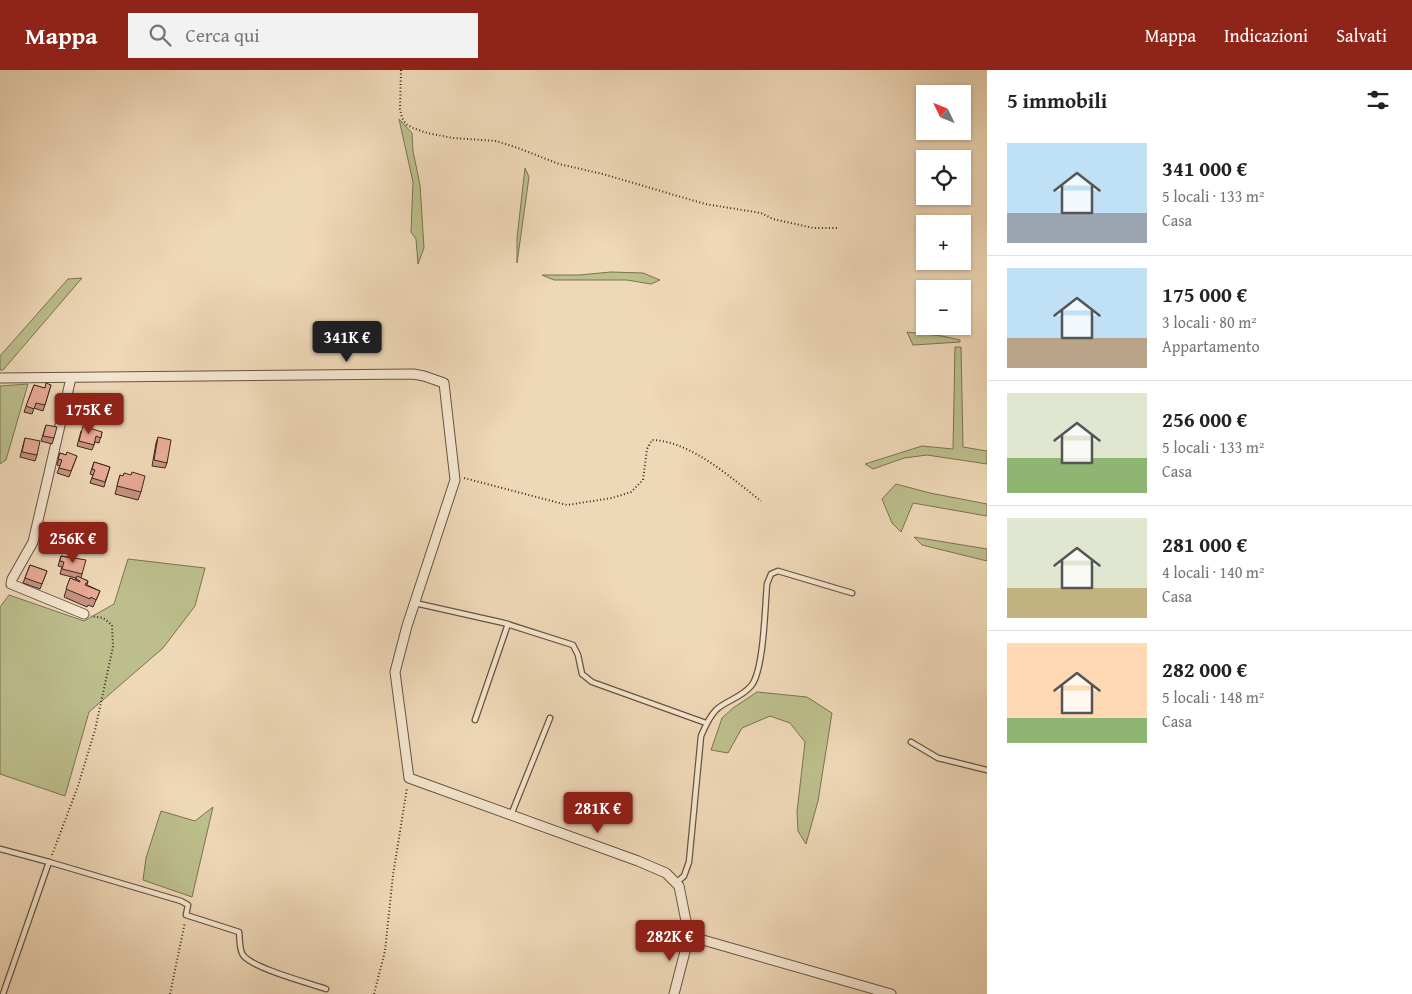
<!DOCTYPE html>
<html lang="it">
<head>
<meta charset="utf-8">
<style>
	body { margin:0; font-family:"Gentium Book Plus",serif; background:#f2f2f2; color:#222; height:100vh; display:flex; flex-direction:column; font-size:19px; white-space:nowrap }
	* { box-sizing:border-box; margin:0 }
	p { font-size:16px; color:#767676 }
	.icon { flex:none; width:28px; height:28px; fill:none; stroke:currentColor; stroke-width:2; stroke-linecap:round; stroke-linejoin:round }
	.map { position:relative; flex:1; overflow:hidden }
	.details { display:flex; flex-direction:column; background:#fff; width:425px }
	.details>* { flex:none }
	.needle { width:32px; rotate:313deg }
	.controls { position:absolute; left:916px; top:15px; display:grid; gap:10px }
	.controls a { display:grid; place-items:center; width:55px; height:55px; border-radius:0px; background:#fff; box-shadow:0 1px 4px #0004; font-size:25px }
	.price { position:absolute; translate:-50% -42px; padding:0 11px; border-radius:5px; background:#8f2418; color:#fff; font-size:16px; line-height:32px; filter:drop-shadow(0 1px 2px #0008) }
	.price::after { content:''; position:absolute; left:50%; top:30px; width:15px; height:11px; margin-left:-8px; background:inherit; clip-path:polygon(0 0,100% 0,50% 100%) }
	.price.current { background:#222; color:#fff }
	ul { padding:0; list-style:none }
	li { display:flex; align-items:center; gap:15px; height:125px; padding:0 20px }
	li+li { border-top:1px solid #e0e0e0 }
	li span { display:grid; place-items:center; flex:none; width:140px; height:100px; border-radius:0px; color:#555 }
	li>.icon { margin-inline-start:auto }
	span .icon { width:60px; height:60px; fill:#fffc; stroke-width:1 }
	li b { font-size:21px }
	h2 { display:flex; justify-content:space-between; align-items:center; height:60px; padding:0 20px; font-size:21px }
	header { display:flex; align-items:center; gap:30px; box-sizing:border-box; height:70px; padding:0 25px; background:#8f2418; color:#fff }
	header strong { font-size:24px }
	nav { display:flex; gap:28px; margin-inline-start:auto; font-size:18px }
	.search { width:350px; height:45px; background:#f2f2f2; display:flex; align-items:center; gap:12px; box-sizing:border-box; padding:0 18px; border-radius:0px; color:#767676; font-size:19px }
	main { display:flex; flex:1; min-height:0 }
	.map>svg:first-child { display:block }
	.green { fill:#bcbe8c; stroke:#7a7354 }
	.lines { fill:none; stroke-linecap:round; stroke-linejoin:round }
	.service-casing { stroke:#665442; stroke-width:7 }
	.minor-casing { stroke:#665442; stroke-width:11 }
	.path { stroke:#38281b; stroke-width:2; stroke-dasharray:1 2.5; stroke-linecap:butt }
	.service { stroke:#f5e6d0; stroke-width:4.5 }
	.minor { stroke:#f5e6d0; stroke-width:9 }
	.wall { fill:#c89282; stroke:#38281b }
	.building { fill:#e9aa97; stroke:#38281b }
</style>
</head>
<body>
<header>
<strong>Mappa</strong>
<div class="search"><svg class="icon" aria-label="search" viewBox="0 0 24 24"><circle cx="10" cy="10" r="6"/><path d="M15 15l6 6"/></svg>Cerca qui</div>
<nav><a>Mappa</a><a>Indicazioni</a><a>Salvati</a></nav>
</header>
<main>
<div class="map">
<svg width="987" height="924" viewBox="0 0 987 924">
	<rect width="100%" height="100%" fill="#efd8b7"/>
	<filter id="stains"><feTurbulence type="fractalNoise" baseFrequency=".004" numOctaves="4"/><feColorMatrix values="0 0 0 0 .2 0 0 0 0 .09 0 0 0 0 .02 0 0 0 .5 -.17"/></filter>
	<radialGradient id="worn" r=".72"><stop offset=".6" stop-color="#630" stop-opacity="0"/><stop offset="1" stop-color="#630" stop-opacity=".3"/></radialGradient>
	<!-- green -->
	<g class="green">
		<path d="M399,49L412,63L413,81L420,115L424,178L418,194L416,169L411,162L413,112Z"/>
		<path d="M525,98L529,107L517,193V168Z"/>
		<path d="M611,202L643,203L660,210L651,214L627,210H554L542,205H579Z"/>
		<path d="M82,208L3,300H0V286L68,209Z"/>
		<path d="M907,262L942,266L960,270V272L913,275Z"/>
		<path d="M955,277H961L963,377L987,381V394L927,385L904,388L873,399L865,394L922,376L953,379Z"/>
		<path d="M28,314L6,390L0,394V316Z"/>
		<path d="M896,414L930,423L987,434V446L913,433L901,462L892,453L882,429Z"/>
		<path d="M914,467L987,479V491L922,475Z"/>
		<path d="M128,489L205,498L195,536L163,578L89,642L65,726L0,704V537L9,525L84,551L114,534Z"/>
		<path d="M757,622L807,627L832,643L818,731L806,774L798,761L797,742L805,672L790,653L770,646L742,658L728,683L711,680L722,648L733,638Z"/>
		<path d="M213,737L192,827L143,810L146,788L161,741L195,751Z"/>
	</g>
	<g class="lines">
		<!-- service casing -->
		<g class="service-casing">
			<g id="service">
				<path d="M415,533L504,553L573,575L578,585L582,604L592,612L706,653"/>
				<path d="M475,650L508,554"/>
				<path d="M911,672L938,688L987,700"/>
				<path d="M511,745L550,648"/>
				<path d="M0,779L49,792L3,924"/>
				<path d="M49,792L181,831L188,835L186,845L239,862C240,869 239,879 243,885C252,898 309,913 326,919"/>
				<path d="M676,813L684,806L689,792L701,666C705,657 709,647 716,640C725,631 741,628 751,616C764,601 765,536 767,514L771,504L778,501L852,523"/>
			</g>
		</g>
		<!-- minor casing -->
		<g class="minor-casing">
			<g id="minor">
				<path d="M0,308L413,304L424,306L444,313L455,410L407,556L395,602L409,708L638,791L666,803L679,816L689,866L891,924"/>
				<path d="M71,308L33,472L12,509L11,514L84,544"/>
				<path d="M674,924L689,866"/>
			</g>
		</g>
		<!-- path -->
		<g class="path">
			<path d="M401,0L400,39L402,48L406,54L413,58L427,63L453,68L496,71L518,78L559,94L603,104L705,134L761,143L773,149L813,158H838"/>
			<path d="M464,408L567,435L612,428L631,422L643,410L647,379L652,370C691,371 731,408 761,431"/>
			<path d="M52,785L78,716L95,660L113,577L112,555L103,548L91,546"/>
			<path d="M170,924L185,852"/>
			<path d="M374,924L385,881L393,805L407,718"/>
		</g>
		<!-- service -->
		<use href="#service" class="service"/>
		<!-- minor -->
		<use href="#minor" class="minor"/>
	</g>
	<!-- wall -->
	<g class="wall">
		<path d="M34,315L44,318L51,315L43,341L34,338L32,344L24,342Z"/>
		<path d="M46,355L54,368L52,374L41,371Z"/>
		<path d="M81,361L102,362L99,373L95,372L92,380L77,376Z"/>
		<path d="M158,367L167,393L165,398L152,396L156,373Z"/>
		<path d="M25,368L37,385L35,391L20,387Z"/>
		<path d="M60,383L66,385L77,386L69,407L57,403L60,396L57,395Z"/>
		<path d="M94,392L110,397L104,417L90,413L93,405L90,404Z"/>
		<path d="M120,405L141,422L138,430L115,424Z"/>
		<path d="M61,486L74,488L82,504L81,508L88,511L87,515L100,521L93,537L88,535L87,537L64,527L70,508L75,510L76,508L60,504L62,497L58,496Z"/>
		<path d="M30,495L47,501L40,519L23,513Z"/>
	</g>
	<!-- building -->
	<g class="building">
		<path d="M46,313L51,315L45,335L36,333L34,339L26,336L34,315L45,318Z"/>
		<path d="M46,355L57,357L54,368L43,366Z"/>
		<path d="M83,356L102,362L101,368L96,366L94,375L79,371Z"/>
		<path d="M158,367L171,370L167,393L154,390Z"/>
		<path d="M25,368L40,371L37,385L22,382Z"/>
		<path d="M67,382L77,386L71,401L59,398L62,390L58,389L60,383L66,385Z"/>
		<path d="M94,392L110,397L105,412L92,408L95,400L92,399Z"/>
		<path d="M132,402L145,406L141,422L117,416L120,405L123,406L124,403L131,405Z"/>
		<path d="M61,486L71,488L72,486H75L74,488L86,490L82,504L62,499L64,492L60,491Z"/>
		<path d="M30,495L47,501L42,514L25,508Z"/>
		<path d="M77,506L88,511L87,513H86L85,515L100,521L96,530L91,527L90,529L66,519L70,508L80,512V511L76,509Z"/>
	</g>
	<rect width="100%" height="100%" filter="url(#stains)"/>
	<rect width="100%" height="100%" fill="url(#worn)"/>
</svg>
<div class="controls">
<a><svg class="needle" viewBox="-14 -14 28 28"><path d="M0-13l5 13h-10z" fill="#e53935"/><path d="M0 13l5-13h-10z" fill="#767676"/></svg></a>
<a><svg class="icon" aria-label="locate" viewBox="0 0 24 24"><circle cx="12" cy="12" r="6"/><path d="M12 2v4M12 18v4M2 12h4M18 12h4"/></svg></a>
<a>+</a>
<a>−</a>
</div>
<b class="price current" style="left:347px;top:293px">341K €</b>
<b class="price" style="left:89px;top:365px">175K €</b>
<b class="price" style="left:73px;top:494px">256K €</b>
<b class="price" style="left:598px;top:764px">281K €</b>
<b class="price" style="left:670px;top:892px">282K €</b>
</div>
<section class="details">
<h2>5 immobili<svg class="icon" aria-label="filters" viewBox="0 0 24 24"><path d="M4 7h16M4 17h16"/><circle cx="9" cy="7" r="2"/><circle cx="15" cy="17" r="2"/></svg></h2>
<ul>
<li><span style="background:linear-gradient(#bfe0f5 70%,#9aa5b1 0)"><svg class="icon" aria-label="home" viewBox="0 0 24 24"><path d="M3 11l9-7 9 7M6 9v11h12V9"/></svg></span><div><b>341 000 €</b><p>5 locali · 133 m²</p><p>Casa</p></div></li>
<li><span style="background:linear-gradient(#bfe0f5 70%,#b9a48a 0)"><svg class="icon" aria-label="home" viewBox="0 0 24 24"><path d="M3 11l9-7 9 7M6 9v11h12V9"/></svg></span><div><b>175 000 €</b><p>3 locali · 80 m²</p><p>Appartamento</p></div></li>
<li><span style="background:linear-gradient(#dfe7d0 65%,#8fb573 0)"><svg class="icon" aria-label="home" viewBox="0 0 24 24"><path d="M3 11l9-7 9 7M6 9v11h12V9"/></svg></span><div><b>256 000 €</b><p>5 locali · 133 m²</p><p>Casa</p></div></li>
<li><span style="background:linear-gradient(#dfe7d0 70%,#c2b280 0)"><svg class="icon" aria-label="home" viewBox="0 0 24 24"><path d="M3 11l9-7 9 7M6 9v11h12V9"/></svg></span><div><b>281 000 €</b><p>4 locali · 140 m²</p><p>Casa</p></div></li>
<li><span style="background:linear-gradient(#ffd9b3 75%,#8fb573 0)"><svg class="icon" aria-label="home" viewBox="0 0 24 24"><path d="M3 11l9-7 9 7M6 9v11h12V9"/></svg></span><div><b>282 000 €</b><p>5 locali · 148 m²</p><p>Casa</p></div></li>
</ul>
</section>
</main>
</body>
</html>
